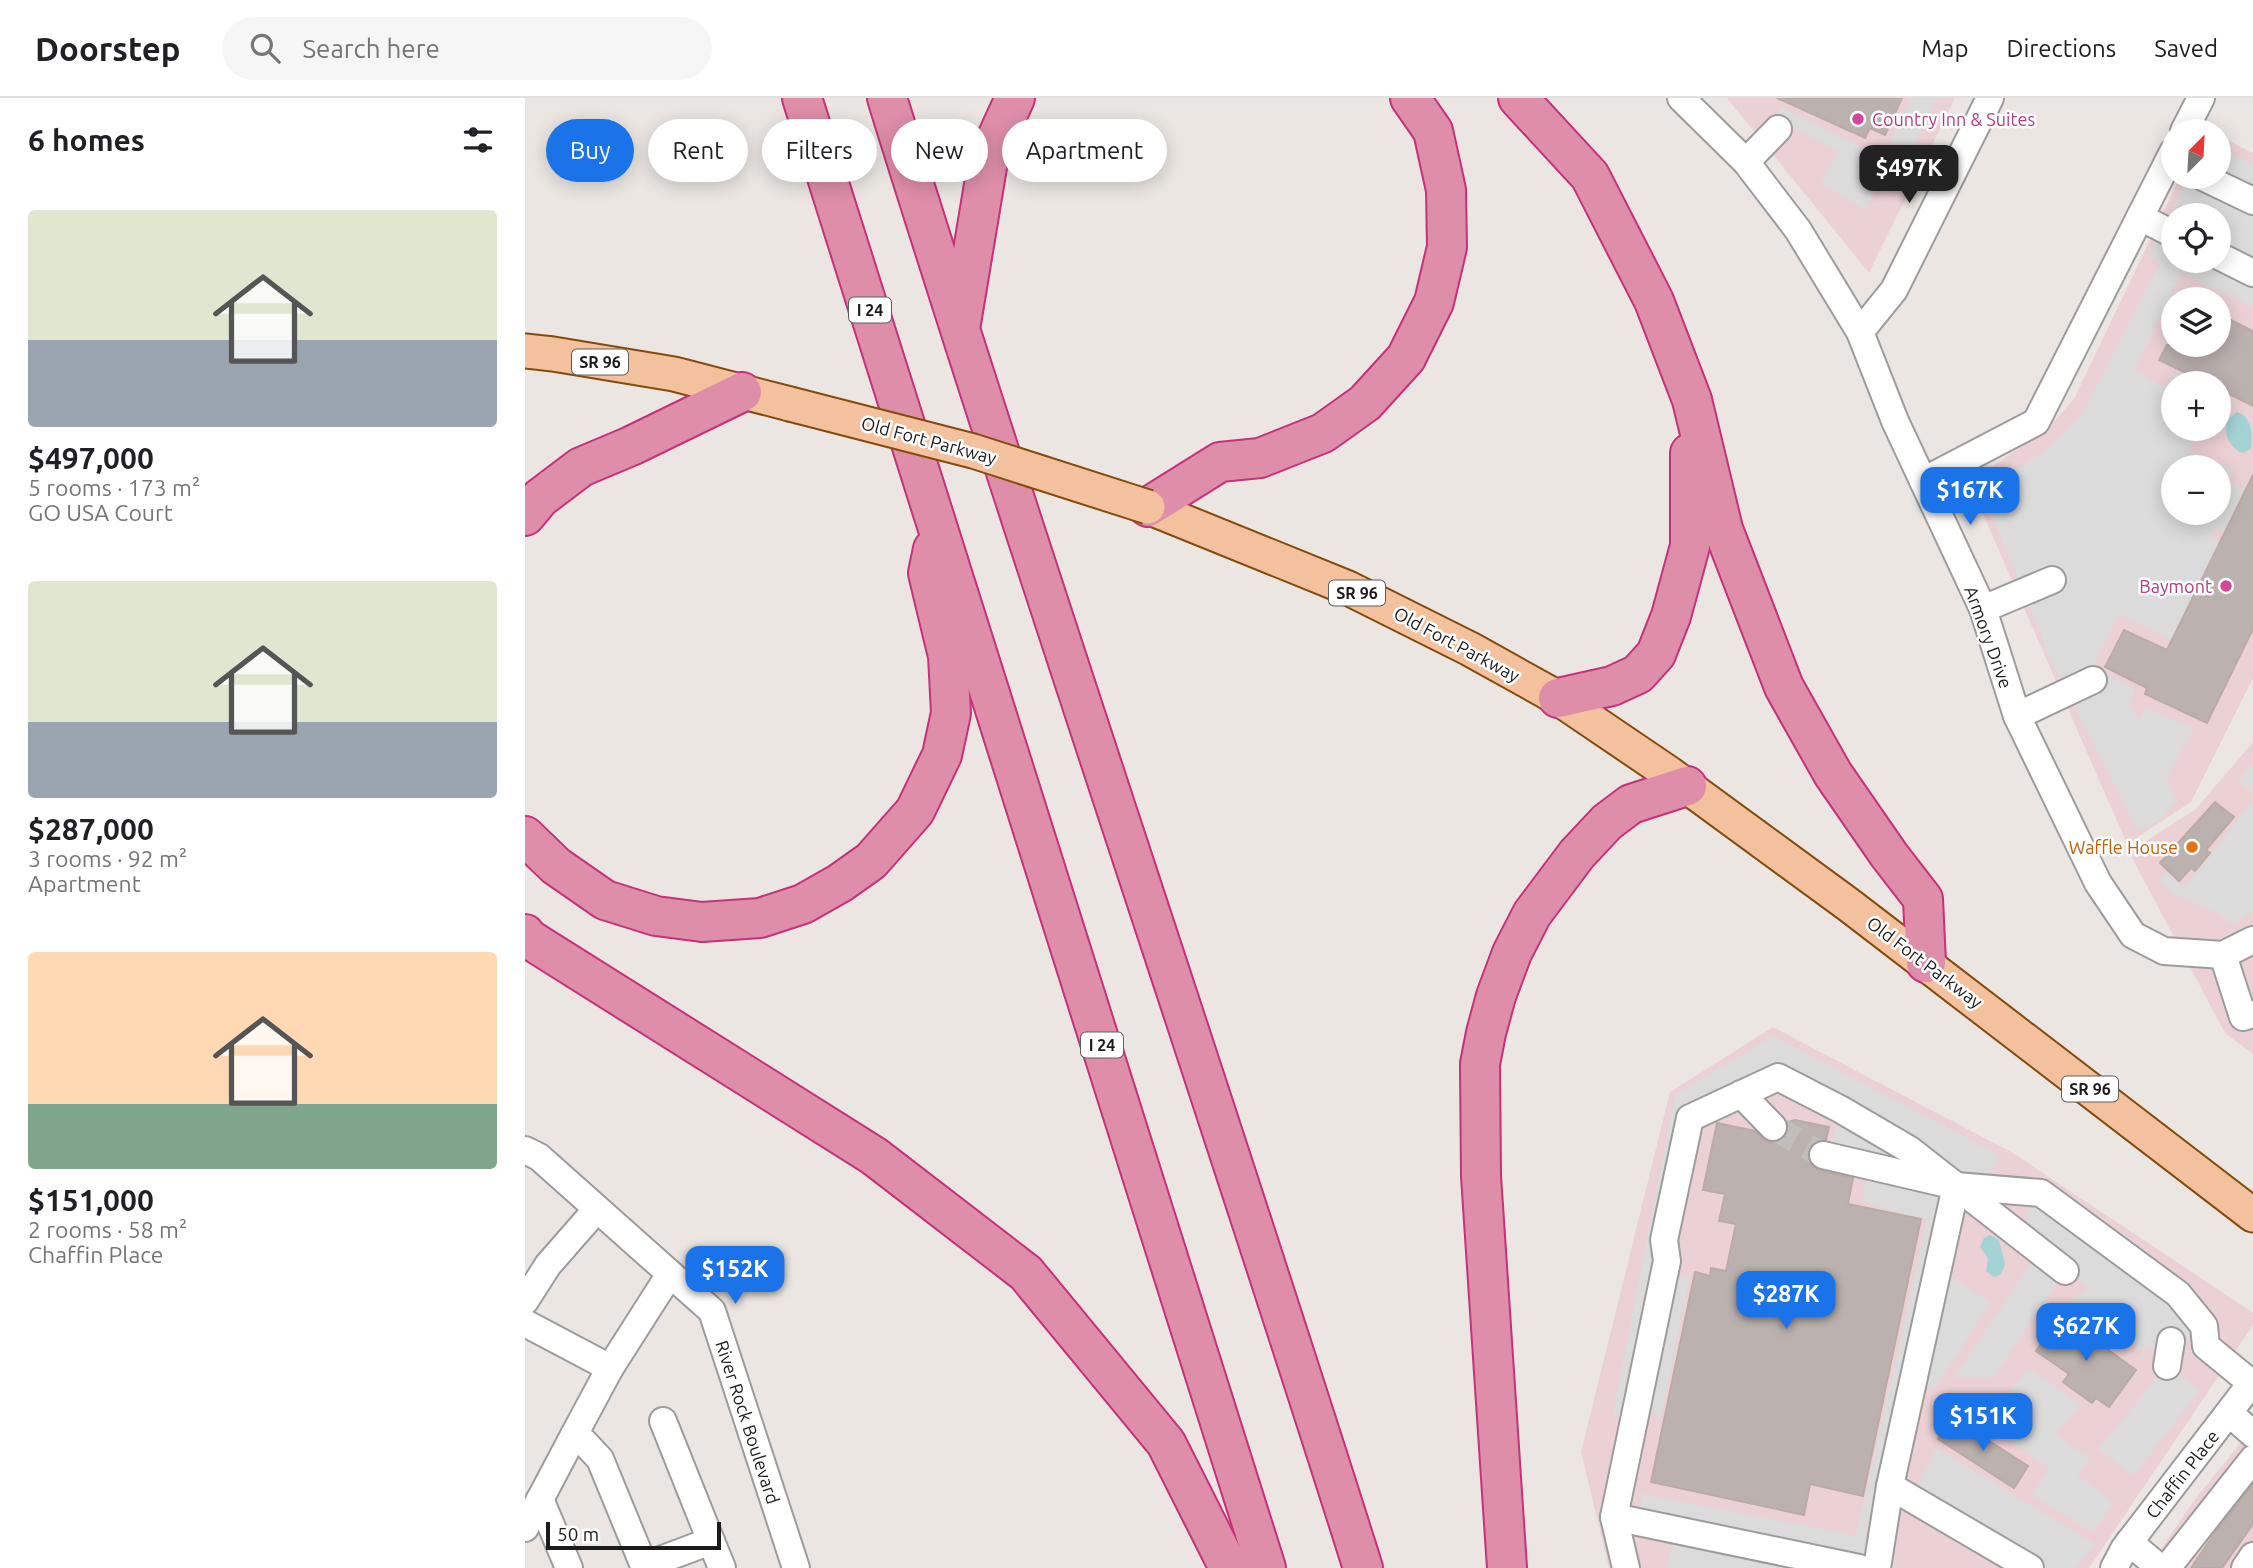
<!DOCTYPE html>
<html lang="en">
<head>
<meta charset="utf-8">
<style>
	body { margin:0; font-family:Ubuntu,sans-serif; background:#f6f6f6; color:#202124; height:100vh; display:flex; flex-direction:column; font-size:26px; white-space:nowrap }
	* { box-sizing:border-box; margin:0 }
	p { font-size:23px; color:#757577 }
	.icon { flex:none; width:38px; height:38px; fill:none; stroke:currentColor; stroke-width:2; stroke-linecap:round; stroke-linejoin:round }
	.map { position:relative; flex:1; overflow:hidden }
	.details { display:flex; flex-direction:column; background:#fff; width:525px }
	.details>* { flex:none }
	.hud { position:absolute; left:21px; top:21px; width:665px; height:63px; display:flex; gap:14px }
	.needle { width:46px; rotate:24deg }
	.tools { position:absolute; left:1636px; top:21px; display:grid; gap:14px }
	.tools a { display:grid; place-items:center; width:70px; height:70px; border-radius:50%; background:#fff; box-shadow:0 4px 18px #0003; font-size:35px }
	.scale { position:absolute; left:21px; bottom:18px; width:175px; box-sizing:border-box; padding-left:7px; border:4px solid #1b1b1b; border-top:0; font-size:19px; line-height:24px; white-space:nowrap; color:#1b1b1b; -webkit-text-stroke:5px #fff; paint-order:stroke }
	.price { position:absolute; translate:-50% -60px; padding:0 16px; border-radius:14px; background:#1a73e8; color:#fff; font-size:23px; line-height:46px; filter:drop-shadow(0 2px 4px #0008) }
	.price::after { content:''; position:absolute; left:50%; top:42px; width:21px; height:16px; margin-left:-10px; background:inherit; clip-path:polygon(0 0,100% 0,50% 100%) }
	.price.on { background:#222; color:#fff }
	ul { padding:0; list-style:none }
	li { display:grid; align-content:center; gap:14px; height:371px; padding:0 28px }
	li span { display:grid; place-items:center; height:217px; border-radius:7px; color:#555 }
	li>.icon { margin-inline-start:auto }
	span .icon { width:126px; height:126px; fill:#fffc; stroke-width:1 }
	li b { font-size:30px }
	h2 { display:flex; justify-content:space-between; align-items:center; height:84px; padding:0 28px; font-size:30px }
	.pill { padding:0 24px; border-radius:32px; background:#fff; box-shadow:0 4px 18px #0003; font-size:24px; line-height:63px }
	.pill.on { background:#1a73e8; color:#fff }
	header { display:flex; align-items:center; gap:42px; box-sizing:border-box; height:98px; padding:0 35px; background:#fff; border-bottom:2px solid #e0e0e0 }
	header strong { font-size:33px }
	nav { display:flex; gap:38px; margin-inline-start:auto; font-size:24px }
	.search { width:490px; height:63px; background:#f6f6f6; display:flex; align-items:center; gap:18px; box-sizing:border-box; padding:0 24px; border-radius:38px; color:#757577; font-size:26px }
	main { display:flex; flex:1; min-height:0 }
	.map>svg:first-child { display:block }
	.commercial { fill:#ecd1d4; fill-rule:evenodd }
	.parking { fill:#dbdbdb; fill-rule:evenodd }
	.water { fill:#a4d3d6 }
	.building { fill:#bbb1ae; stroke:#bcaba5; stroke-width:2 }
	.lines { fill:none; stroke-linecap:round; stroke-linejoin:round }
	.minor-tunnel { stroke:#c1bdb9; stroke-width:26; stroke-dasharray:26 13; stroke-linecap:butt }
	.minor-casing { stroke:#9c9c9c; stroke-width:30 }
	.major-casing { stroke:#854a0c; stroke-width:37 }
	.highway-casing { stroke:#c6317c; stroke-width:42 }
	.minor { stroke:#fff; stroke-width:26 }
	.major { stroke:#f3c19e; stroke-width:33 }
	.highway { stroke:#de8ea9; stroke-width:38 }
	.major-bridge-casing { stroke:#854a0c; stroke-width:37; stroke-linecap:butt }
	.major-bridge { stroke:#f3c19e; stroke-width:33 }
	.hotel-dot { fill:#d1479c; stroke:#fff; stroke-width:2.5 }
	.food-dot { fill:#e8710a; stroke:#fff; stroke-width:2.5 }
	.labels { text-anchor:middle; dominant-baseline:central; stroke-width:5; stroke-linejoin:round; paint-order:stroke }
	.shield { fill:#fff; stroke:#5f5f5f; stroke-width:2 }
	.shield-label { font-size:16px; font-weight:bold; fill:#1b1b1b }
	.hotel-label { font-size:18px; fill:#b23c85; stroke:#fff; text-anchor:start }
	.street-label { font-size:18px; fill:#1b1b1b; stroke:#fff }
	.food-label { font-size:18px; fill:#c56008; stroke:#fff; text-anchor:end }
</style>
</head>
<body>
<header>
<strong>Doorstep</strong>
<div class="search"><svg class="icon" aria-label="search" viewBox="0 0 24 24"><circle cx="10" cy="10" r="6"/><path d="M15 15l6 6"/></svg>Search here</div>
<nav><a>Map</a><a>Directions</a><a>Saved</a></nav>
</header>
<main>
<section class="details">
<h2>6 homes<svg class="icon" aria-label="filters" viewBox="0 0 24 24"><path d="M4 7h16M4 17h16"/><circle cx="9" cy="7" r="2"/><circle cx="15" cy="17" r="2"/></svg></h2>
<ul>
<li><span style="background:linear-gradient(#dfe7d0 60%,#9aa5b1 0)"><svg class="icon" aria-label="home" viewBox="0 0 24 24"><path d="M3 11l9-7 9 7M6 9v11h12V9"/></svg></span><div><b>$497,000</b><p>5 rooms · 173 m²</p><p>GO USA Court</p></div></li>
<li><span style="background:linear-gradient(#dfe7d0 65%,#9aa5b1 0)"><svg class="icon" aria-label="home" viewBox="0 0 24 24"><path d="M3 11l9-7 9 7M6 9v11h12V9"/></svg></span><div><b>$287,000</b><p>3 rooms · 92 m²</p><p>Apartment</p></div></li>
<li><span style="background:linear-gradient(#ffd9b3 70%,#7fa58c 0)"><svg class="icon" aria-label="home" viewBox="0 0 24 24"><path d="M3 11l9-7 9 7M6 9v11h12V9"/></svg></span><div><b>$151,000</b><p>2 rooms · 58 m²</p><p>Chaffin Place</p></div></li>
</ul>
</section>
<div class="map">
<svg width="1728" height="1470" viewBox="0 0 1728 1470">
	<rect width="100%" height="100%" fill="#ebe6e1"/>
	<!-- commercial -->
	<g class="commercial">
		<path d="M1202,0H1430L1344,175Z"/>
		<path d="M1694,38L1728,55V580L1666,704L1602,746L1444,384L1521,332L1549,301L1655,79H1694ZM1648,117H1694V163H1648ZM1648,201H1694V247H1648ZM1648,285H1694V331H1648ZM1648,369H1694V415H1648Z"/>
		<path d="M1728,644V956L1700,935L1604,754L1671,711Z"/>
		<path d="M1248,929L1488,1055L1728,1215V1227L1564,1470H1084L1056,1354L1145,994Z"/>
		<path d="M1728,1330V1470H1623L1670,1401Z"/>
	</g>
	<!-- parking -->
	<g class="parking">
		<path d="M1386,0H1412L1386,53L1366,42Z"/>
		<path d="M1256,9L1365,63L1340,111L1296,86L1313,53L1252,21Z"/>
		<path d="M1694,50L1728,66V209L1657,175L1609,272L1640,290L1649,273L1673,285H1648V331H1675L1663,353L1708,372L1703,384L1720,391L1700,434L1690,430L1686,439L1695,444L1647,542L1594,516L1567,569L1610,591L1603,606L1614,623L1621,610L1668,630L1641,681L1652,703L1636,721L1614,734L1531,572L1464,411L1481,402L1472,384L1518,354L1556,319L1635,165L1624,159L1664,79H1694ZM1648,117H1694V163H1648ZM1648,369H1694V415H1648Z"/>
		<path d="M1728,665V695L1713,683Z"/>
		<path d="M1728,703V813L1708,827L1693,815L1646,795L1634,782L1641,773L1659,789Z"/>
		<path d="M1248,938L1474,1057L1461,1090L1431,1088L1413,1171L1466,1204L1409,1292L1389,1281L1352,1470H1142L1150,1431L1114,1424L1117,1396L1331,1438L1402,1122L1337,1104L1342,1073L1302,1062L1315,1012L1253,979L1165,1020L1140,1173L1165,1179L1136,1319L1112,1312L1109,1323L1088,1316L1150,997Z"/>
		<path d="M1507,1094L1668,1214L1662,1245L1644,1242L1618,1253L1545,1203L1564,1189L1540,1173L1469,1279L1429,1280L1514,1153L1499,1141Z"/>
		<path d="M1642,1268L1675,1292L1608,1378L1573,1351Z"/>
		<path d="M1504,1271L1555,1306L1531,1337L1565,1361L1552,1377L1589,1405L1567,1434L1507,1397L1525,1370L1443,1315L1471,1293L1480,1299Z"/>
		<path d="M1411,1350L1570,1446L1550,1470H1484L1387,1401Z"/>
	</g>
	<!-- water -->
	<g class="water">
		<path d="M1712,314C1727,318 1728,337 1726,351L1717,355C1704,349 1698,335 1702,322Z"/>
		<path d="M1465,1137L1474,1142L1480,1166L1476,1176L1469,1179L1461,1173L1463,1160L1455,1149L1459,1140Z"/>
	</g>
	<!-- building -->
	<g class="building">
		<path d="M1252,0H1377L1360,37L1345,30L1340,40Z"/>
		<path d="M1694,216L1728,233V308L1694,291V285H1682L1634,262L1642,247H1694Z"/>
		<path d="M1728,377V531L1682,625L1620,596L1622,590L1580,569L1599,532L1642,552Z"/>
		<path d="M1690,704L1709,719L1681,752L1685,755L1670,773L1666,770L1654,783L1635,765Z"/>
		<path d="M1270,1022L1304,1029L1301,1042H1293L1286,1047L1283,1054V1061L1287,1068L1294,1072L1328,1080L1323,1106L1396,1121L1338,1398L1285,1386L1279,1417L1126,1384L1170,1174L1185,1178L1186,1170L1201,1173L1211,1126L1194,1123L1200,1096L1178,1092L1192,1025L1230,1033L1243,1044H1251L1258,1041L1263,1034V1024Z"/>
		<path d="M1536,1218L1611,1272L1584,1309L1571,1300L1567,1305L1538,1284L1544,1276L1511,1253Z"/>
		<path d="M1427,1319L1503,1368L1489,1390L1413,1341Z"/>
		<path d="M1728,1386V1426L1697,1470H1666L1689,1436Z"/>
	</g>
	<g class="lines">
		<!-- minor-tunnel -->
		<path class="minor-tunnel" d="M1248,1029L1298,1057"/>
		<!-- minor casing -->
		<g class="minor-casing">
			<g id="minor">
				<path d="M1156,0L1221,64L1273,132L1335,234L1370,323L1458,511L1492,618L1573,785L1608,837L1639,853L1698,857L1728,842"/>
				<path d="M1659,33L1676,0"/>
				<path d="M1221,64L1253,31"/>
				<path d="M1678,79L1728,103"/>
				<path d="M1615,119L1648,136"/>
				<path d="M1694,158L1728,175"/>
				<path d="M1335,234L1369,192L1465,0"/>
				<path d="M1398,383L1511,324L1648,54"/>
				<path d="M1458,511L1527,482"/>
				<path d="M1492,618L1568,582"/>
				<path d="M1698,857L1718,919L1728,916"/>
				<path d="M1216,996L1248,1029"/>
				<path d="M0,1052L14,1059L187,1213L271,1470"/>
				<path d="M1298,1057L1431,1088L1516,1095L1653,1196L1679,1228L1681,1248L1726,1285"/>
				<path d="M1431,1088L1540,1173"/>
				<path d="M145,1176L85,1270L49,1337L59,1344L75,1361L119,1468L186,1443L197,1470"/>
				<path d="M0,1203L23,1167L72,1111"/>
				<path d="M0,1225L85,1270"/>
				<path d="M1642,1268L1646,1243"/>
				<path d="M1704,1315L1728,1336"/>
				<path d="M138,1323L186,1443"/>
				<path d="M15,1401L44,1470"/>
				<path d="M1089,1419L1101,1470"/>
				<path d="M0,1430L49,1337"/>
				<path d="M1604,1444L1635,1470"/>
				<path d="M1334,1470L1089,1419L1142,1163L1139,1142L1165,1020L1253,979L1315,1011L1385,1052L1431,1088L1365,1388L1505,1470"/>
				<path d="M1352,1470L1365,1388"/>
				<path d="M1589,1470L1599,1451L1728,1283"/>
				<path d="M1642,1470L1728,1361"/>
				<path d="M1720,1470L1728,1458"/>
			</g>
		</g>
		<!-- major casing -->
		<g class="major-casing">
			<g id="major">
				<path d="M0,253L28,256L149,276L265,306"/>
				<path d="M623,409L823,490L945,551L1033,600L1145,676L1324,807L1728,1117"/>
			</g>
		</g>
		<!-- highway casing -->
		<g class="highway-casing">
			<g id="highway">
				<path d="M277,0L741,1470"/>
				<path d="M362,0C515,492 683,979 838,1470"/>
				<path d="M993,0L1065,78L1129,203L1167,302L1198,431L1259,589L1308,676L1364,757L1398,801L1401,865"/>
				<path d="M436,225L464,57L490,0"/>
				<path d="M623,409L695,364L735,360L798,335L840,305L881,260L909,204L922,149L921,92L908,33L885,0"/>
				<path d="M0,418L15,400L56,369L106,348L217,294"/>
				<path d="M1033,600L1087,588L1113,576L1131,556L1146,518L1165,448V355"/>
				<path d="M0,738L31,768L80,802L131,818L177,824L235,820L278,806L315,785L346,763L390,713L417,657L426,615L423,558L403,475L408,451"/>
				<path d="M0,836L4,841L349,1058L501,1175L641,1345L704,1470"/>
				<path d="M982,1470L956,1078L955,966L961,935L971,898L987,855L1007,816L1052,756L1082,724L1106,706L1162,688"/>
			</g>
		</g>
		<!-- minor -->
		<use href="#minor" class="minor"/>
		<!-- major -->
		<use href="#major" class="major"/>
		<!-- highway -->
		<use href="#highway" class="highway"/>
		<!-- major-bridge casing -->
		<g class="major-bridge-casing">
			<path id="major-bridge" d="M265,306L448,353L623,409"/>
		</g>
		<!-- major-bridge -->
		<use href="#major-bridge" class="major-bridge"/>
	</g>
	<!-- markers -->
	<g class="hotel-dot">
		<circle cx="1333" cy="21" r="7"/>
		<circle cx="1701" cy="488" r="7"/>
	</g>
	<circle class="food-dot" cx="1667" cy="749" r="7"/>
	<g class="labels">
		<!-- shield labels -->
		<g class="shield">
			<rect x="324" y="199.5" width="42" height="25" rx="5"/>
			<rect x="47" y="251.5" width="56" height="25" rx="5"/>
			<rect x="804" y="482.5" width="56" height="25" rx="5"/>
			<rect x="556" y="934.5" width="42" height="25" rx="5"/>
			<rect x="1537" y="978.5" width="56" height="25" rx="5"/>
		</g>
		<g class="shield-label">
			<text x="345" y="212">I 24</text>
			<text x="75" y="264">SR 96</text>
			<text x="832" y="495">SR 96</text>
			<text x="577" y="947">I 24</text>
			<text x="1565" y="991">SR 96</text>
		</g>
		<!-- hotel labels -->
		<g class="hotel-label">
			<text x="1347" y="21">Country Inn &amp; Suites</text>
			<text x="1687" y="488" text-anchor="end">Baymont</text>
		</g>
		<!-- street labels -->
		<g class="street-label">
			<text transform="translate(404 342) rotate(15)">Old Fort Parkway</text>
			<text transform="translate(1464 539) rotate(70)">Armory Drive</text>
			<text transform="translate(932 546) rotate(28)">Old Fort Parkway</text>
			<text transform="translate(1400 864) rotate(37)">Old Fort Parkway</text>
			<text transform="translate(223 1324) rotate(72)">River Rock Boulevard</text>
			<text transform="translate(1657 1376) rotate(-52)">Chaffin Place</text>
		</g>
		<!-- food labels -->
		<g class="food-label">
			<text x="1653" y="749">Waffle House</text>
		</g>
	</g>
</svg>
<div class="tools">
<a><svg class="needle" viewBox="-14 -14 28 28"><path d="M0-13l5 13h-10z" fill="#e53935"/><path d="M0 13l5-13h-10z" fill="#757577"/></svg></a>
<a><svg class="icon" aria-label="locate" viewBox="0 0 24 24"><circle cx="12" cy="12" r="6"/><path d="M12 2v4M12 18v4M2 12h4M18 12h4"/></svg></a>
<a><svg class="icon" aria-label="layers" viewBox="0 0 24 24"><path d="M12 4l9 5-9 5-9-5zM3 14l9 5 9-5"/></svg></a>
<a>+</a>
<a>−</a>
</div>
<div class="scale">50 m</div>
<b class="price on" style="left:1384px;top:107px">$497K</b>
<b class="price" style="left:1445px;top:429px">$167K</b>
<b class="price" style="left:210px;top:1208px">$152K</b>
<b class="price" style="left:1261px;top:1233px">$287K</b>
<b class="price" style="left:1561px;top:1265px">$627K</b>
<b class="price" style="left:1458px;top:1355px">$151K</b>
<div class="hud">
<a class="pill on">Buy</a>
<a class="pill">Rent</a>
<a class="pill">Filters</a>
<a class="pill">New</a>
<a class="pill">Apartment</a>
</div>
</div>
</main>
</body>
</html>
